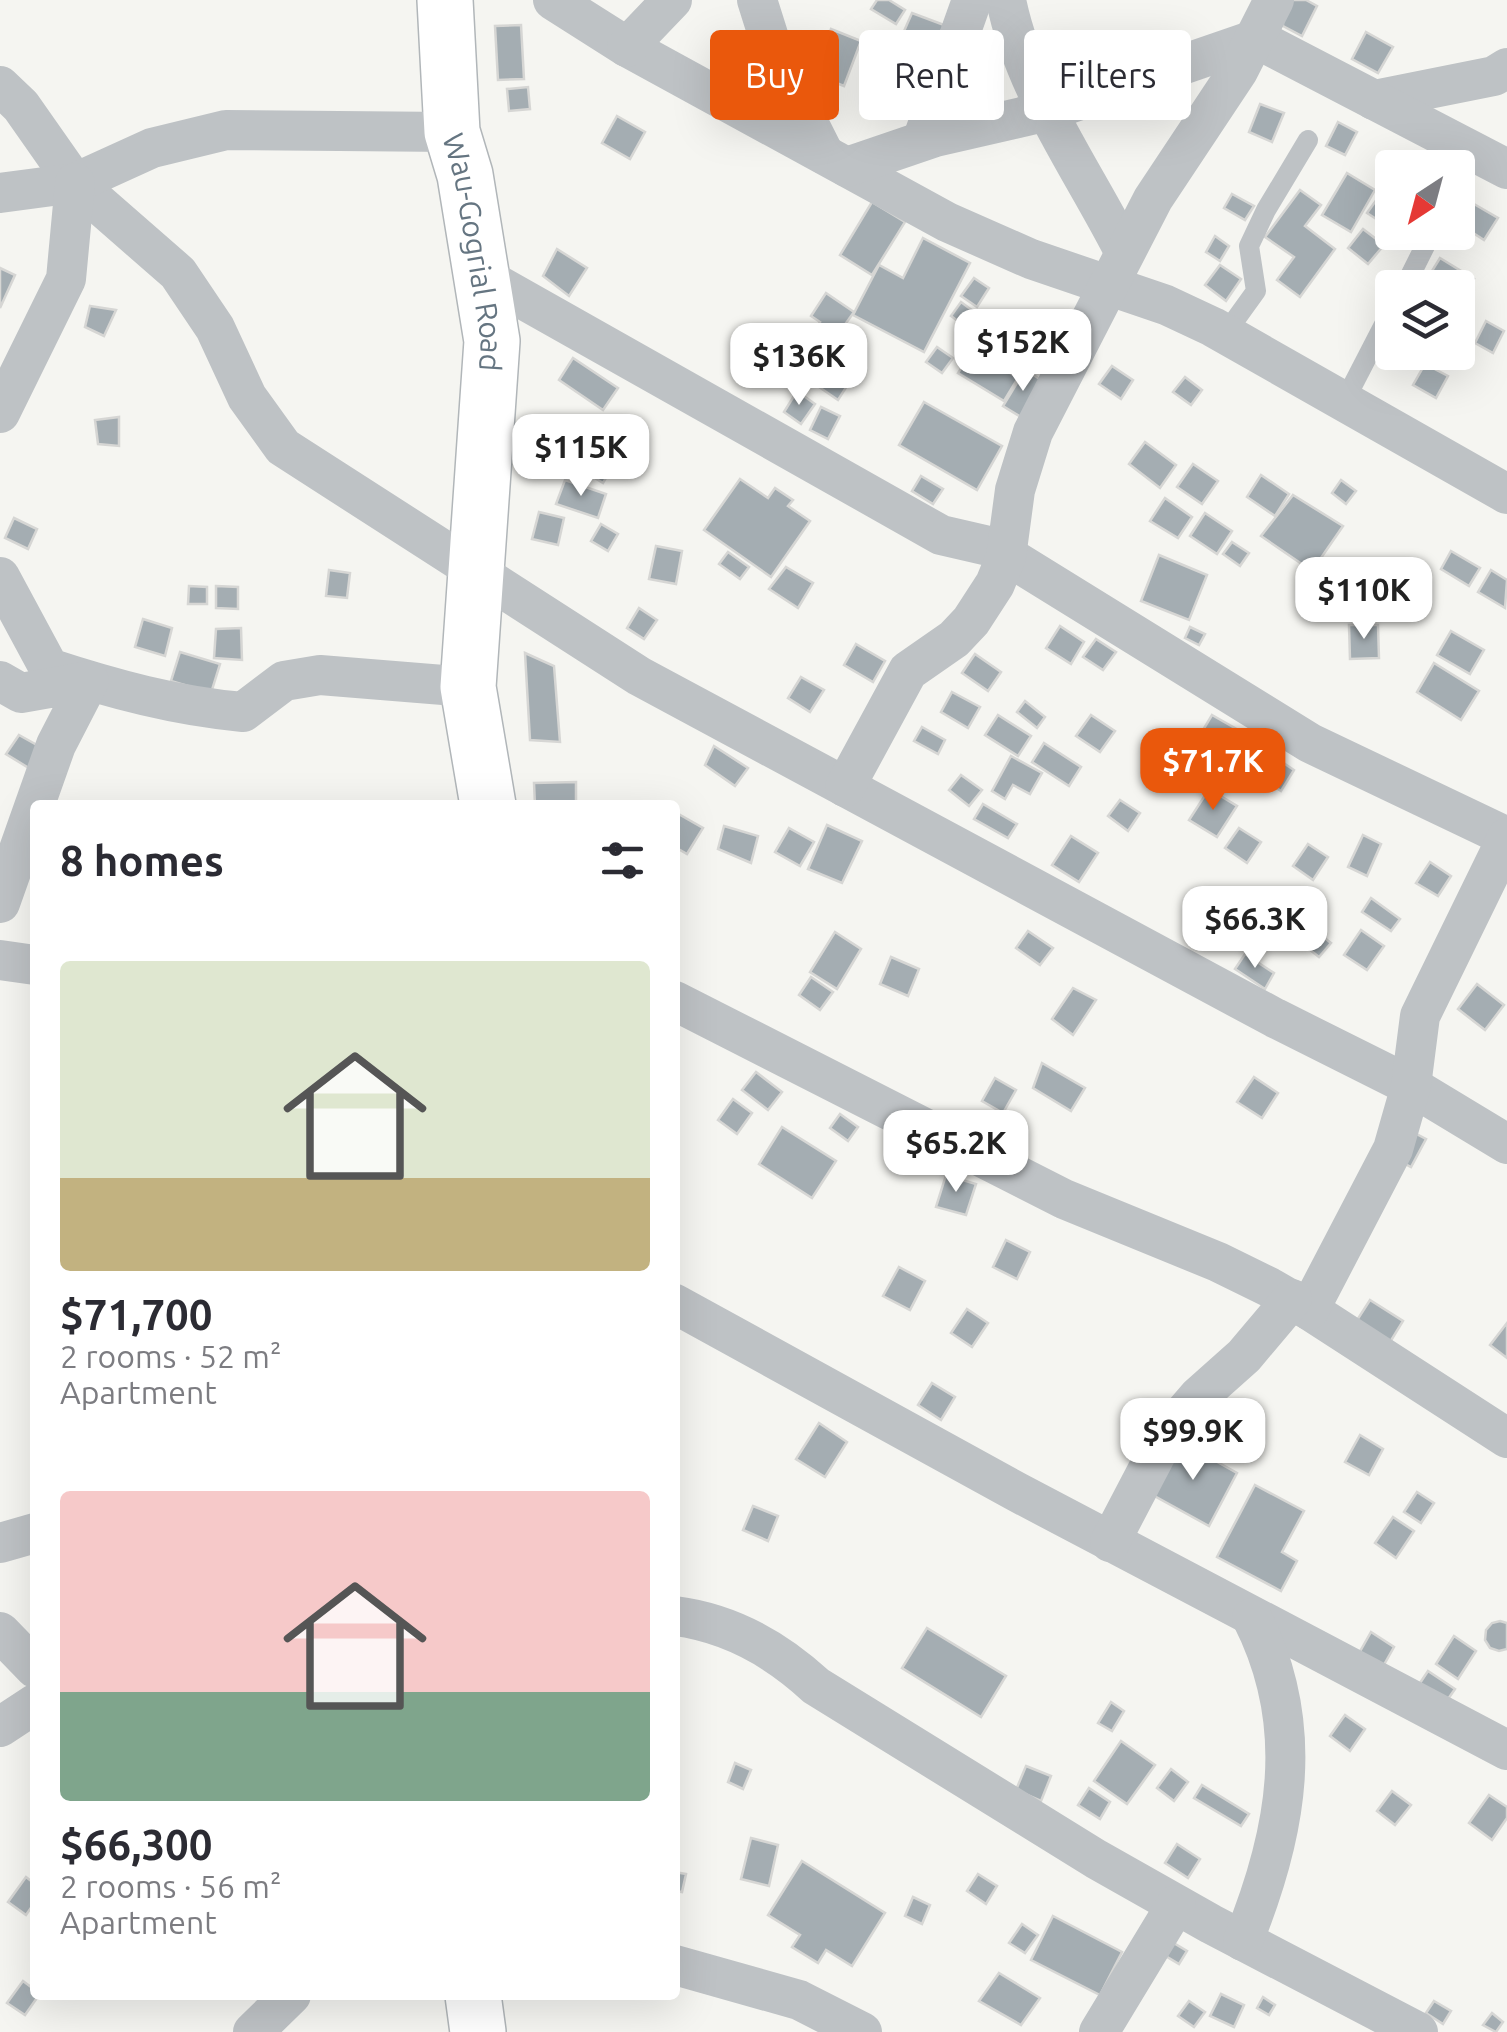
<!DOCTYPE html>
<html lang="en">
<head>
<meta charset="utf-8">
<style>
	body { margin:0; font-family:Ubuntu,sans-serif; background:#f2f2f3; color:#2b2b33; height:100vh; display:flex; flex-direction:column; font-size:38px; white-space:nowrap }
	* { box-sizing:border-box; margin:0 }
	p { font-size:32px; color:#7c7c81 }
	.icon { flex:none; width:55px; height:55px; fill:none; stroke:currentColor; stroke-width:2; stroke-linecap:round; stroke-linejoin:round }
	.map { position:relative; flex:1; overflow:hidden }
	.details { position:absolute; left:30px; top:800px; width:650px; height:1200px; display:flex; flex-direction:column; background:#fff; border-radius:10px; box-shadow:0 10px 40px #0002 }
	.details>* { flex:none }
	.hud { position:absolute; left:710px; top:30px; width:645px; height:90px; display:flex; gap:20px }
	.needle { width:65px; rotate:216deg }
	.controls { position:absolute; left:1375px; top:150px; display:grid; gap:20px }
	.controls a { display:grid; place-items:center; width:100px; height:100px; border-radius:10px; background:#fff; box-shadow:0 10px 40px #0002; font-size:50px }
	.price { position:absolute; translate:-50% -85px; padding:0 22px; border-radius:20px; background:#fff; color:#222; font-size:32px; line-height:65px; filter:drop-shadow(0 2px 5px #0008) }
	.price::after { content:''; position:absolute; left:50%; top:60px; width:30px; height:22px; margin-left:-15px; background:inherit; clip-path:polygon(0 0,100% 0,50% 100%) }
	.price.selected { background:#ea580c; color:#fff }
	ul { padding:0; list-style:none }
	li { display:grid; align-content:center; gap:20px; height:530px; padding:0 30px }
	li span { display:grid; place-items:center; height:310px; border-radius:10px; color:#555 }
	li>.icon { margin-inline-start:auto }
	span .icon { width:180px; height:180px; fill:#fffc; stroke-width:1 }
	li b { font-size:42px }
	h2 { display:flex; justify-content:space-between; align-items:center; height:120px; padding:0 30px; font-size:42px }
	.pill { padding:0 35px; border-radius:10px; background:#fff; box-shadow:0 10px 40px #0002; font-size:35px; line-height:90px }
	.pill.selected { background:#ea580c; color:#fff }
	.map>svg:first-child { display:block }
	.building { fill:#a4adb2; stroke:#d6d6d4; stroke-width:2.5 }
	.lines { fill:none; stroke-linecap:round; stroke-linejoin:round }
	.primary-casing { stroke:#b1b6b9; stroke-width:58 }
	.lane { stroke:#bec2c5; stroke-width:20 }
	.street { stroke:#bec2c5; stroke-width:40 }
	.primary { stroke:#fff; stroke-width:55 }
	.labels { text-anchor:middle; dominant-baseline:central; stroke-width:10; stroke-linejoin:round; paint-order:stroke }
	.street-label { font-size:30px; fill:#657581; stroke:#fff }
</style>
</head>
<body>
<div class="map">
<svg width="1507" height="2032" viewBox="0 0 1507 2032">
	<rect width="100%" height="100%" fill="#f5f5f1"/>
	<!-- building -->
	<g class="building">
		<path d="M877,0H889L905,10L896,24L871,9Z"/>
		<path d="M1282,0H1306L1317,6L1302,36L1283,26Z"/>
		<path d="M912,13L944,25L933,51L901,38Z"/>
		<path d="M521,25L524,79L498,80L495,26Z"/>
		<path d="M831,29L861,41L844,86L814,74Z"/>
		<path d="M1366,32L1393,47L1378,73L1352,59Z"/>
		<path d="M528,87L530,109L509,111L507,89Z"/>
		<path d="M1260,104L1284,113L1272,142L1249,132Z"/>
		<path d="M617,116L645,132L630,159L602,143Z"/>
		<path d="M1338,122L1357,132L1345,155L1326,146Z"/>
		<path d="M1347,173L1375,190L1351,232L1322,215Z"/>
		<path d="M1300,190L1321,205L1305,226L1335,249L1300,297L1277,280L1294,257L1265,237Z"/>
		<path d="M1232,194L1254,206L1245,220L1224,208Z"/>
		<path d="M1380,195L1392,204V212L1384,224L1367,213Z"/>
		<path d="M872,202L905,222L872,275L840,255Z"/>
		<path d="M1474,204L1498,218L1484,240L1461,225Z"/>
		<path d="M1363,229L1384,245L1368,264L1348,248Z"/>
		<path d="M1215,236L1229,246L1220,261L1206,252Z"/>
		<path d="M923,238L970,263L924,352L853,315L879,265L903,278Z"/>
		<path d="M557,249L587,268L569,296L543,276Z"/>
		<path d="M1440,258L1474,279L1458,304V288L1422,287Z"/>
		<path d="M1220,265L1241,279L1226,301L1205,285Z"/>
		<path d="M0,268L15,275L0,308Z"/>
		<path d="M974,278L989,288L977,307L961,296Z"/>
		<path d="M826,293L854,312L844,326L862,338L854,351L865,358L838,400L790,367L820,322L811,316Z"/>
		<path d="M961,302L977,314L966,327L951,316Z"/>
		<path d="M90,306L116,310L104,336L85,327Z"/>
		<path d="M1458,317L1471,328L1458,345Z"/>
		<path d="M1486,321L1504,331L1493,353L1475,343Z"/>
		<path d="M937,347L953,358L942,373L926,362Z"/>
		<path d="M973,350L1018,378L1004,401L958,373Z"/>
		<path d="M573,358L618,388L603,410L559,380Z"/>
		<path d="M1425,364L1448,376L1436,398L1413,385Z"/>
		<path d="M1112,366L1133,380L1121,399L1099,384Z"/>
		<path d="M1025,370L1043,381L1021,417L1003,406Z"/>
		<path d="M1185,377L1202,390L1191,405L1173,392Z"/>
		<path d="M797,391L815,404L801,424L784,412Z"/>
		<path d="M924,402L1002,446L977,490L899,445Z"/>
		<path d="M821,407L840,416L828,439L810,430Z"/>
		<path d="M119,417V446L98,444L95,420Z"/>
		<path d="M584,441L616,461L603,483L571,463Z"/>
		<path d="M1145,442L1176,465L1160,488L1129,464Z"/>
		<path d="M1193,464L1218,481L1202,504L1177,487Z"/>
		<path d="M1261,475L1289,494L1275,516L1247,497Z"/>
		<path d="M921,476L943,489L933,504L912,491Z"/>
		<path d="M740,479L768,498L775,488L793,500L788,506L810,521L771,577L704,530Z"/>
		<path d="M565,480L606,494L598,518L556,504Z"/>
		<path d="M1341,480L1356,491L1346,504L1332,493Z"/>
		<path d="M1293,495L1343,526L1312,571L1261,536Z"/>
		<path d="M1165,498L1192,517L1178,538L1150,521Z"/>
		<path d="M539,512L564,518L558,545L532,539Z"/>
		<path d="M1205,513L1232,531L1217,554L1190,536Z"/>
		<path d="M14,518L37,529L28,549L5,538Z"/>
		<path d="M601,524L618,534L608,551L591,541Z"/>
		<path d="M1232,542L1249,553L1240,566L1223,554Z"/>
		<path d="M656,546L682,551L676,584L649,579Z"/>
		<path d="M1451,551L1480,568L1469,586L1441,569Z"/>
		<path d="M728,552L749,567L740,579L719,564Z"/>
		<path d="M1159,555L1207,575L1189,620L1141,601Z"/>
		<path d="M786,567L813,583L798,608L769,589Z"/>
		<path d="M329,570L350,573L347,598L326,596Z"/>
		<path d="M1491,570L1507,580L1505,608L1478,592Z"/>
		<path d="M1372,574L1395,588L1381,613L1357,600Z"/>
		<path d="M189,586L207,587V604H188Z"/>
		<path d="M216,586L238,587V609L216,608Z"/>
		<path d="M639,608L657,620L644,639L627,628Z"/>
		<path d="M143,619L172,628L165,656L135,647Z"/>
		<path d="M1349,625H1378L1379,658L1350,659Z"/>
		<path d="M1060,626L1084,642L1071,664L1046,648Z"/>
		<path d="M1190,627L1205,634L1199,645L1185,638Z"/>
		<path d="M241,628L242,660L214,658L216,629Z"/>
		<path d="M1451,631L1484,650L1470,674L1437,655Z"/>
		<path d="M1096,639L1116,652L1103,670L1083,657Z"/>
		<path d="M856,644L885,661L873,682L844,665Z"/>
		<path d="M180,652L220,664L211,693L171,681Z"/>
		<path d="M525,653L554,666L560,742L530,740Z"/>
		<path d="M975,654L1001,672L988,691L962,673Z"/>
		<path d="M1434,663L1479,691L1461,720L1417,692Z"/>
		<path d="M801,677L824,690L810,712L788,698Z"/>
		<path d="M952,692L980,707L968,728L941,712Z"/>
		<path d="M1025,701L1045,717L1037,728L1017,712Z"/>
		<path d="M998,715L1031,736L1018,756L985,735Z"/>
		<path d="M1091,715L1115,731L1100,752L1076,736Z"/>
		<path d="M1212,715L1240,731L1222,761L1194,745Z"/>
		<path d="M922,727L945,740L938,754L914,741Z"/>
		<path d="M19,735L44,749L32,770L6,754Z"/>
		<path d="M1044,743L1081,767L1069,786L1032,762Z"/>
		<path d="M714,746L748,768L735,786L705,765Z"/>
		<path d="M1011,756L1042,773L1030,794L1013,785L1005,799L992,791Z"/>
		<path d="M1276,758L1294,770L1281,791L1263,779Z"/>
		<path d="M961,775L982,790L969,806L949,790Z"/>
		<path d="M576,782V805H535L534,783Z"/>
		<path d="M1209,789L1237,806L1217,837L1189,820Z"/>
		<path d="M1120,800L1140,813L1128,831L1108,816Z"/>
		<path d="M983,804L1017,824L1008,838L974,819Z"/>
		<path d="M675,812L703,828L687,854L675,847Z"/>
		<path d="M827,825L862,841L842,883L808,869Z"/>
		<path d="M724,826L758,836L751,863L718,849Z"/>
		<path d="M789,828L814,842L800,866L775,852Z"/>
		<path d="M1239,828L1261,842L1247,863L1225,848Z"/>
		<path d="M1363,835L1381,844L1367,876L1348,867Z"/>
		<path d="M1071,836L1098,853L1079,882L1052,865Z"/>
		<path d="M1308,844L1328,857L1313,880L1293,866Z"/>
		<path d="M1430,862L1451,876L1438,896L1416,883Z"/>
		<path d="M1371,898L1400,919L1391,931L1362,912Z"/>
		<path d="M1300,919L1331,943L1319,957L1289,933Z"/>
		<path d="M1361,930L1384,946L1367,970L1344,955Z"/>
		<path d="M1028,931L1053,948L1040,965L1016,948Z"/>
		<path d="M835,932L861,949L837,989L810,972Z"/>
		<path d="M1245,954L1274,973L1265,989L1235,969Z"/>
		<path d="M891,957L919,969L908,996L880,984Z"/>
		<path d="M811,977L833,992L820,1010L799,995Z"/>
		<path d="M1477,984L1504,1005L1485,1030L1458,1009Z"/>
		<path d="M1073,988L1096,1000L1073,1035L1052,1019Z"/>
		<path d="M1042,1063L1085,1088L1071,1111L1033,1088Z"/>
		<path d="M756,1072L782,1092L768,1110L742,1090Z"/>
		<path d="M1254,1077L1278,1093L1262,1118L1237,1102Z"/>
		<path d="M995,1078L1016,1090L1003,1113L982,1101Z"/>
		<path d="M733,1099L752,1113L737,1134L718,1120Z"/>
		<path d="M840,1114L858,1127L848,1141L830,1128Z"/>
		<path d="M782,1127L836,1161L812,1198L759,1164Z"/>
		<path d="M1405,1128L1426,1139L1411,1167L1390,1156Z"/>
		<path d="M946,1175L976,1184L966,1215L936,1207Z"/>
		<path d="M1006,1240L1030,1252L1017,1279L993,1267Z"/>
		<path d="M899,1267L925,1281L910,1310L883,1296Z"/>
		<path d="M1370,1300L1403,1321L1384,1352L1350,1331Z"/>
		<path d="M967,1309L988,1323L972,1347L951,1333Z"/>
		<path d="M1507,1323V1358L1490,1345Z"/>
		<path d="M932,1383L955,1397L941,1420L918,1405Z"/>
		<path d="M819,1423L847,1442L825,1477L796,1459Z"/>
		<path d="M1360,1435L1383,1449L1369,1475L1345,1462Z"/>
		<path d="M1178,1440L1237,1473L1209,1526L1149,1493Z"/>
		<path d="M1255,1485L1304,1511L1282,1552L1297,1561L1281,1591L1217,1557Z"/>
		<path d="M1417,1492L1434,1503L1421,1523L1404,1512Z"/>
		<path d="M753,1506L778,1516L768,1541L743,1530Z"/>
		<path d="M1393,1517L1414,1531L1396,1558L1375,1543Z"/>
		<path d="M1500,1621L1507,1623V1649L1499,1651L1490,1648L1485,1640L1486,1630L1492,1623Z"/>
		<path d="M927,1628L1006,1676L981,1717L902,1668Z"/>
		<path d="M1371,1632L1394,1647L1381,1670L1358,1655Z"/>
		<path d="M1454,1636L1476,1651L1458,1679L1436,1664Z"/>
		<path d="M1428,1671L1455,1689L1441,1709L1414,1692Z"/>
		<path d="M1111,1702L1124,1711L1112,1731L1098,1723Z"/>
		<path d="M1345,1715L1365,1729L1350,1751L1330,1736Z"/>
		<path d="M1121,1741L1155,1765L1127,1804L1094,1781Z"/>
		<path d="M735,1763L751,1770L743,1789L728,1782Z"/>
		<path d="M1026,1766L1051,1776L1041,1801L1016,1790Z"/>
		<path d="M1171,1769L1188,1782L1174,1801L1157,1788Z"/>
		<path d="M1202,1785L1249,1814L1241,1826L1194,1798Z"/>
		<path d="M1089,1788L1110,1802L1100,1819L1078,1805Z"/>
		<path d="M1392,1791L1411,1805L1395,1825L1377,1811Z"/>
		<path d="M1489,1795L1507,1807V1818L1492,1840L1469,1823Z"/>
		<path d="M751,1838L778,1845L769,1886L741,1879Z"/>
		<path d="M1177,1844L1200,1859L1188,1878L1165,1863Z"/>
		<path d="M802,1861L885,1913L852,1966L826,1950L818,1963L792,1947L800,1935L768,1915Z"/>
		<path d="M675,1872L686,1874L682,1892L675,1891Z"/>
		<path d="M978,1874L997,1886L986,1904L967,1891Z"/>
		<path d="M26,1877L35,1884V1902L26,1915L8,1902Z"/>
		<path d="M913,1897L930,1905L922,1924L905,1916Z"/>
		<path d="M1053,1916L1122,1952L1100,1995L1031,1960Z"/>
		<path d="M1022,1924L1038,1935L1025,1953L1009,1943Z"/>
		<path d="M1172,1942L1187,1951L1179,1964L1164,1955Z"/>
		<path d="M999,1973L1040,1998L1021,2025L979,2001Z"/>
		<path d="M23,1981L35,1990V1995H39L25,2015L7,2003Z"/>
		<path d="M1221,1994L1244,2005L1234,2027L1210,2016Z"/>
		<path d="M1263,1997L1275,2005L1269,2015L1257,2008Z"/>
		<path d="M1189,2001L1205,2012L1194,2027L1178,2016Z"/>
		<path d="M1434,2001L1451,2011L1443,2024L1426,2013Z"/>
		<path d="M1492,2013L1503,2022L1496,2032L1483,2025Z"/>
	</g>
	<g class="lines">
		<!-- primary casing -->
		<g class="primary-casing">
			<g id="primary">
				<path id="s1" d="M445,0L452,132L465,175L492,341L468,687L488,805"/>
				<path d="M473,1995L478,2032"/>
			</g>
		</g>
		<!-- lane -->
		<g class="lane">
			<path d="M1404,288L1432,232"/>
			<path d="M1225,334L1256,291L1249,246L1266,210L1308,140"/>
			<path d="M1344,402L1392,309"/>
		</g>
		<!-- street -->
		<g class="street">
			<path d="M553,0L627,47L947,222L1031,259L1166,305L1213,327L1507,494"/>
			<path d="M757,0L775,57L824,154"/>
			<path d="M1006,0C1024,90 1083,170 1124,251"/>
			<path d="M627,47L672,0"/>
			<path d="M0,86L21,106L75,183L178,273L215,328L247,397L283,447L639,676L1275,1018L1411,1086L1507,1144"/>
			<path d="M1374,100L1494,76L1507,68"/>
			<path d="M922,141L972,0"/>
			<path d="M847,167L935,137L1048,111L1257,39L1507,169"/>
			<path d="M0,193L75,183L152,148L226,130L452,132"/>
			<path d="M482,276L941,535L993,547L1310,743L1507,837"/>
			<path d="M0,413L66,279L75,183"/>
			<path d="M0,577L49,668C113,689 176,706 243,712L284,681L320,675L468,687"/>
			<path d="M0,681L21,693L89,681L56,745L0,903"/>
			<path d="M845,787L908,671L954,639L971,621L995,584L1006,557L1015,490L1033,432L1153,199L1238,71L1274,0"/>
			<path d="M0,960L35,965"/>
			<path d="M675,1001L1064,1199L1218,1262L1269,1287L1309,1310L1507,1438"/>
			<path d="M675,1304L1017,1492L1507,1750"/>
			<path d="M1309,1310L1393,1149L1411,1086L1420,1016L1507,838"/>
			<path d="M1110,1542L1167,1433L1198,1397L1244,1356L1292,1299"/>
			<path d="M0,1543L35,1533"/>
			<path d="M675,1616C730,1623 775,1648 816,1686L1096,1859L1211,1924L1418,2032"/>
			<path d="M0,1632L35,1668"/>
			<path d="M0,1727L35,1704"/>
			<path d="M1243,1941C1287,1833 1307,1726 1252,1618"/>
			<path d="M675,1965L799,2000L862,2032"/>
			<path d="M253,2032L291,1995"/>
			<path d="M1099,2032L1176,1905"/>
		</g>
		<!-- primary -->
		<use href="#primary" class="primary"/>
	</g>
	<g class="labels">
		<!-- street labels -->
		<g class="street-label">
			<text stroke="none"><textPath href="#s1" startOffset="255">Wau-Gogrial Road</textPath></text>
		</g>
	</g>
</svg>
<div class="controls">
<a><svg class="needle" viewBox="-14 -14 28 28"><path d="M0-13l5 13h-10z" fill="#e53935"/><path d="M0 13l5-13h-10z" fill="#7c7c81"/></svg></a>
<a><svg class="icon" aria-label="layers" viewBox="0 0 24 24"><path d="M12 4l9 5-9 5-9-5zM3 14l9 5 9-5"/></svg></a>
</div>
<b class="price" style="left:1023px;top:394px">$152K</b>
<b class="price" style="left:799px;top:408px">$136K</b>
<b class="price" style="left:581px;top:499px">$115K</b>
<b class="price" style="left:1364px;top:642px">$110K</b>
<b class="price selected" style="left:1213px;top:813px">$71.7K</b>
<b class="price" style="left:1255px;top:971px">$66.3K</b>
<b class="price" style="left:956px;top:1195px">$65.2K</b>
<b class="price" style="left:1193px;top:1483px">$99.9K</b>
<div class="hud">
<a class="pill selected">Buy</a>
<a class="pill">Rent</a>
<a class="pill">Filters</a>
</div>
<section class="details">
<h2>8 homes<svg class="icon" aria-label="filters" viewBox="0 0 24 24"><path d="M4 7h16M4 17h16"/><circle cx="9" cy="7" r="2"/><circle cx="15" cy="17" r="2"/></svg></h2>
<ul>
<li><span style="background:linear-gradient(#dfe7d0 70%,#c2b280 0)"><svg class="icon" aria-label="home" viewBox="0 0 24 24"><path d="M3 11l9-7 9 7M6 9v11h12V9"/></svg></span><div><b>$71,700</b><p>2 rooms · 52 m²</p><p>Apartment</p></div></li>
<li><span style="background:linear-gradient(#f6c9c9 65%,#7fa58c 0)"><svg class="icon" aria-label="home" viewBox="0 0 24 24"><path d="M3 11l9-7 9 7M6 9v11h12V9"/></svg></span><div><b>$66,300</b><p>2 rooms · 56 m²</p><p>Apartment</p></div></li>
</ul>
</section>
</div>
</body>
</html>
